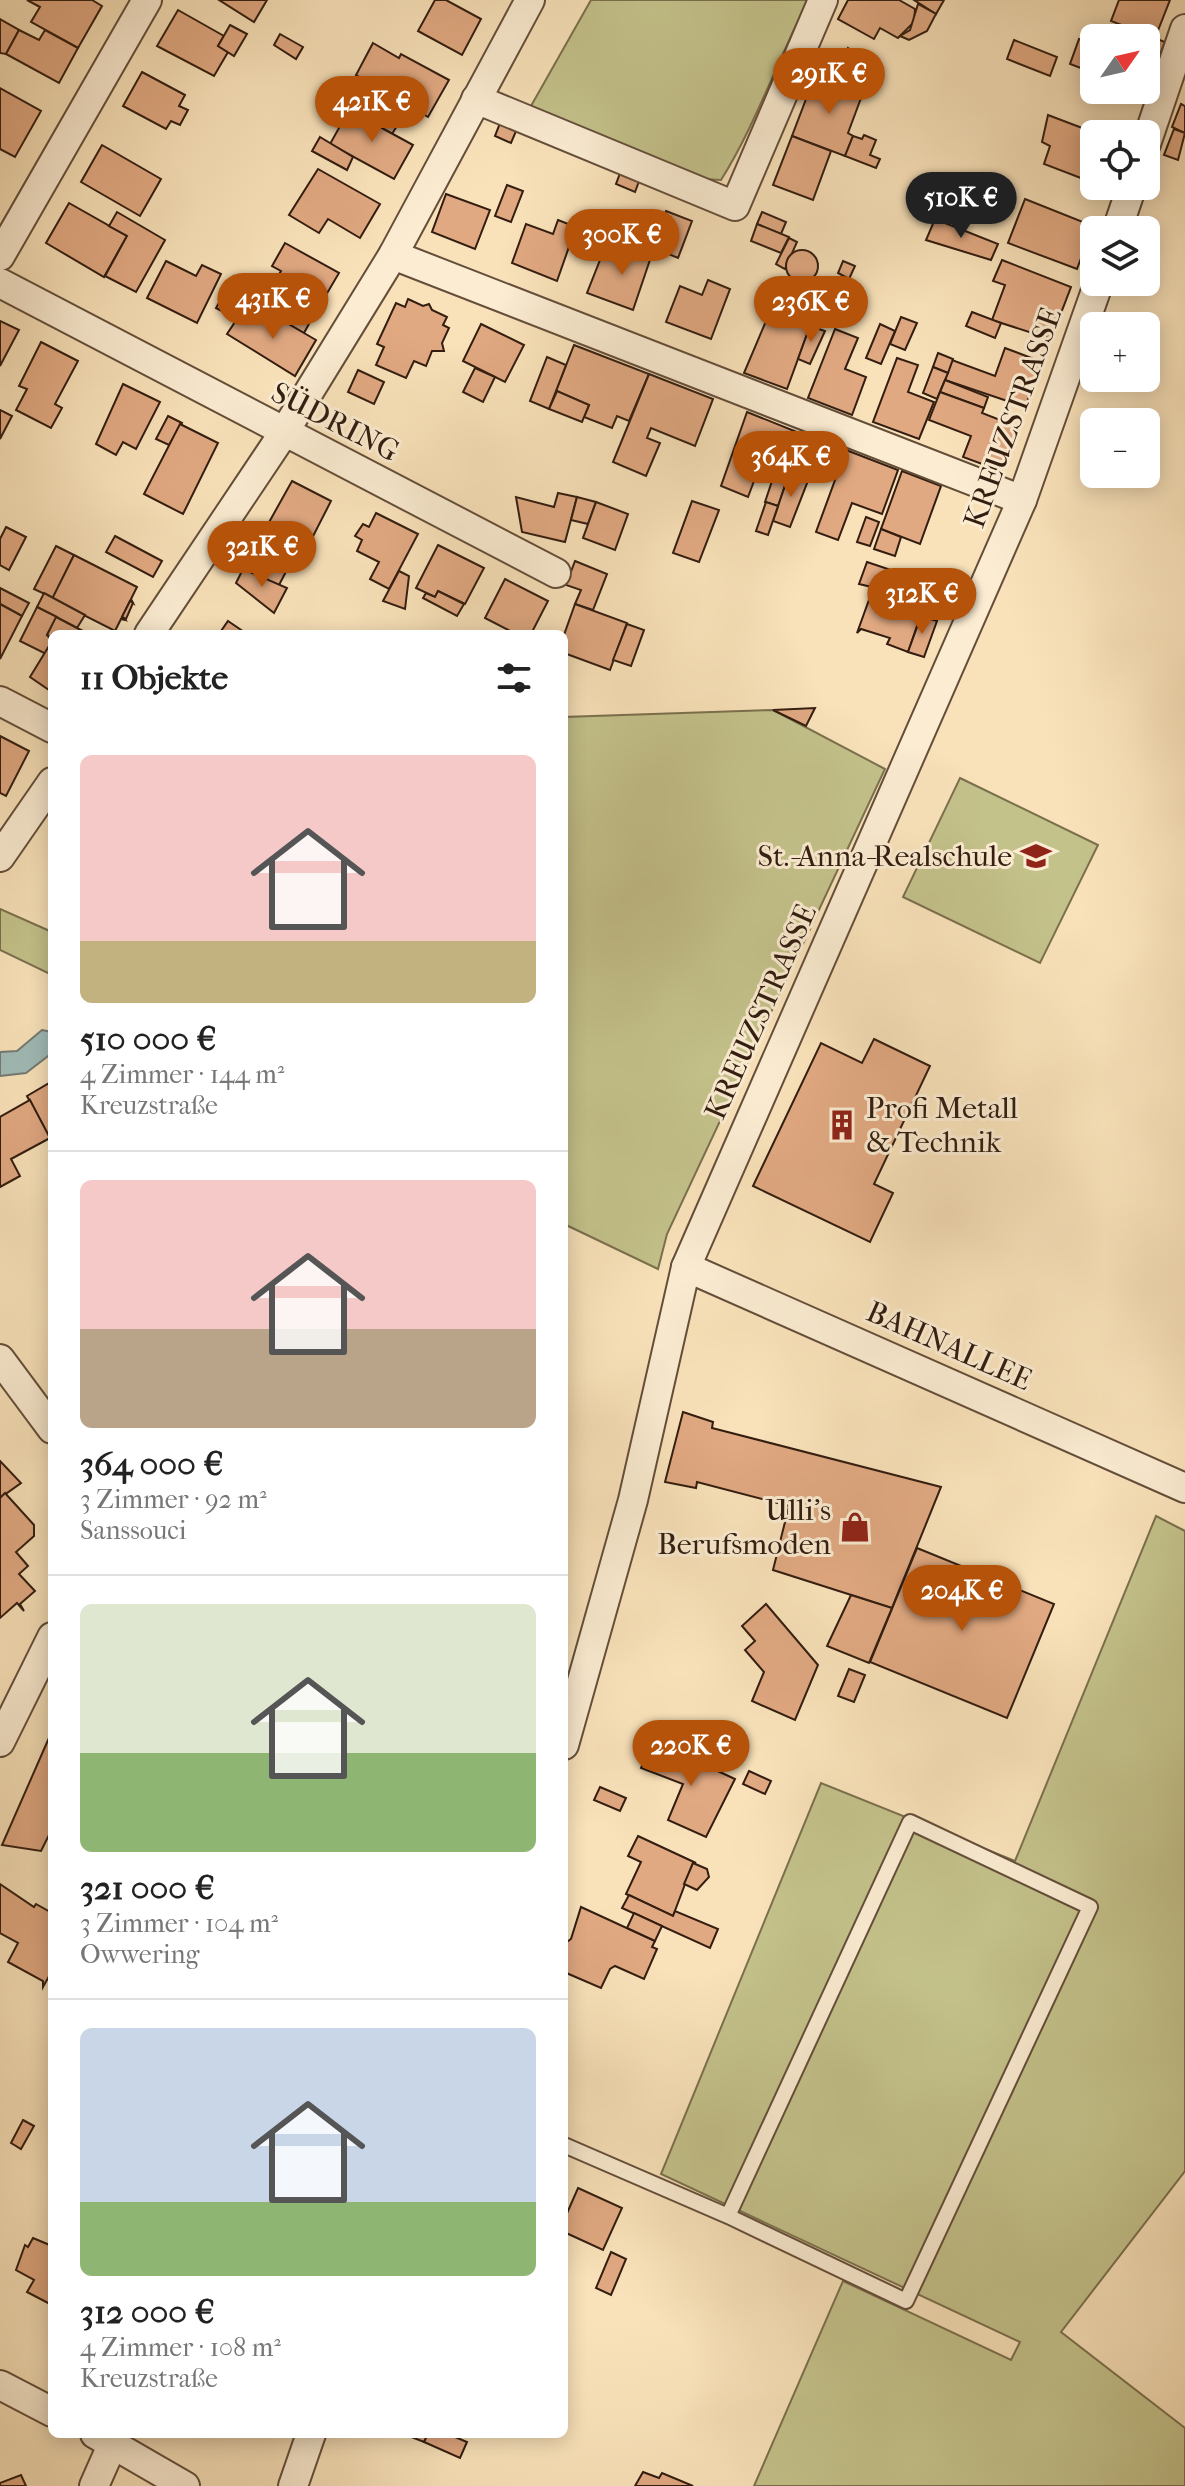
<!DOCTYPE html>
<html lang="de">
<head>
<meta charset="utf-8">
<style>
	body { margin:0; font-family:"IM FELL French Canon",serif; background:#f2f2f2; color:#222; height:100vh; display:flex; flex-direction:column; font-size:30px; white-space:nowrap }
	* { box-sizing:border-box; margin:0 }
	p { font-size:26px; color:#767676 }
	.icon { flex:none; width:44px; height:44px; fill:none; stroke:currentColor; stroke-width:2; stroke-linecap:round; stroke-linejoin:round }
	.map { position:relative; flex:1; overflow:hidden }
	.side { position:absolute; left:48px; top:630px; width:520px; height:1808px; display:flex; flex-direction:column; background:#fff; border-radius:12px; box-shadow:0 4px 20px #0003 }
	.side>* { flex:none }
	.needle { width:52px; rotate:56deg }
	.buttons { position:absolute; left:1080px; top:24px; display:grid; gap:16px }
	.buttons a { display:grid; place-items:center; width:80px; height:80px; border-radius:12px; background:#fff; box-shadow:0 4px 20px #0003; font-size:40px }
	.price { position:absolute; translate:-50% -68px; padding:0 18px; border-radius:28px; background:#b45309; color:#fff; font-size:26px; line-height:52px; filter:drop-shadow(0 2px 4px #0008) }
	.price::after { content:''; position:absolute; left:50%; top:48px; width:24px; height:18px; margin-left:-12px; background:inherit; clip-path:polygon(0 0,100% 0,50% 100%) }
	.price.on { background:#222; color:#fff }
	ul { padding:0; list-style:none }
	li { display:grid; align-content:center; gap:16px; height:424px; padding:0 32px }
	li+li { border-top:2px solid #e0e0e0 }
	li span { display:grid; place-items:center; height:248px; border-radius:12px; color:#555 }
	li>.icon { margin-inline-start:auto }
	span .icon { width:144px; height:144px; fill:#fffc; stroke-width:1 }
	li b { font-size:34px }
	h2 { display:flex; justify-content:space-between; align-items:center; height:96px; padding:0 32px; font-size:34px }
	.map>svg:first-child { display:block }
	.green { fill:#c4c28b; stroke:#7b704e; stroke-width:2 }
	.water { fill:#a1bcb9; stroke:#757c75; stroke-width:2 }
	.building { fill:#e1a982; stroke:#321d10; stroke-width:2 }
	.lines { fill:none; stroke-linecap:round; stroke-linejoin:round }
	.lane-casing { stroke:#644e3a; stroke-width:18 }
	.street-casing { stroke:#644e3a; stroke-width:32 }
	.lane { stroke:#fbecd2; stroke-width:14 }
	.street { stroke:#fbecd2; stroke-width:28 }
	.labels { text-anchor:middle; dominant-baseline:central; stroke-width:6; stroke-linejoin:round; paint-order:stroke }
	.street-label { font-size:30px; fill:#321d10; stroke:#fbecd2 }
	.poi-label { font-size:30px; fill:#321d10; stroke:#fbecd2; text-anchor:end }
</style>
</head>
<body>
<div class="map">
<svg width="1185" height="2486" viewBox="0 0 1185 2486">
	<rect width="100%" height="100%" fill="#f9e2ba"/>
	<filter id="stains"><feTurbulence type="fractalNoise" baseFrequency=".0025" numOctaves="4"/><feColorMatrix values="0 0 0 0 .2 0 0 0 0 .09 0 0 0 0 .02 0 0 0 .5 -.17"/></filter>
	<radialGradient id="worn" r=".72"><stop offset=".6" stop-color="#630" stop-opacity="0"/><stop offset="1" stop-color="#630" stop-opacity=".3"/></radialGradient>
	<!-- green -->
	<g class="green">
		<path d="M591,0H809C777,59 757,123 721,180L684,178L527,113Z"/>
		<path d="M773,710L885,769L667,1234L658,1269L564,1224V717Z"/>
		<path d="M960,778L1098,845L1040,963L903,897Z"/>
		<path d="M0,909L52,932V975L0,950Z"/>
		<path d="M1156,1516L1185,1531V2171L1061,2332L1185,2428V2486H754L843,2281L1011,2360L1020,2342L661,2174L821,1783L1015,1861Z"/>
	</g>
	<!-- water -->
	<path class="water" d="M42,1030L52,1032V1053L26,1073L0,1076V1052L17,1051Z"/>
	<!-- building -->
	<g class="building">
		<path d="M27,0H92L102,6L78,48L31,22L40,7Z"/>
		<path d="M219,0H267L254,22Z"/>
		<path d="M435,0H446L481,19L462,55L418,31Z"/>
		<path d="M848,0H899L915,9L914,22L898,38L880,28L874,39L838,19Z"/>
		<path d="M914,0H944L936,14Z"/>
		<path d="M1119,0H1170L1155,38L1111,21Z"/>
		<path d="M918,4L936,14L927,31L909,40L900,36L910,30Z"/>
		<path d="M178,10L224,36L218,46L228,52L214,76L157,46Z"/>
		<path d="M0,19L19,30L6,54L0,53Z"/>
		<path d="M230,25L247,34L234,56L218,46Z"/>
		<path d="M1124,26L1165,42L1145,93L1138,90H1146V38H1120Z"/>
		<path d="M19,30L39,40L45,30L78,48L59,83L6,54Z"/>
		<path d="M280,34L303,47L296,59L274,45Z"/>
		<path d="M1079,39L1094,44V73L1070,64Z"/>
		<path d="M1014,40L1057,57L1050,76L1007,59Z"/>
		<path d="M373,43L399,58L401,54L449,80L428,117L356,75Z"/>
		<path d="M848,48L883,68L877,82L840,67Z"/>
		<path d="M142,72L185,95L179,106L188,110L180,125L171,121L166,129L123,106Z"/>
		<path d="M826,76L864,90L848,133L853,136L845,156L792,136L811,86L821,90Z"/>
		<path d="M0,88L41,111L15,157L0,149Z"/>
		<path d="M367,101L389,113L385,120L397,126L392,134L359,115Z"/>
		<path d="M1181,104L1185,106V133L1172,127Z"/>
		<path d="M349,110L413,145L394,179L330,144Z"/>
		<path d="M1048,115L1098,134H1094V183L1044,164L1050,146L1042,142Z"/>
		<path d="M502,118L519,124L511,143L495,136Z"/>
		<path d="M1174,129L1185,133L1178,160L1164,155Z"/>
		<path d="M864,135L876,140L870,155L880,159L876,168L845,156L853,136L862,139Z"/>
		<path d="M792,136L831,151L813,200L773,185Z"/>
		<path d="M320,137L353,157L347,170L312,151Z"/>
		<path d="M102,145L161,179L140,216L81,182Z"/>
		<path d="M622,168L641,176L635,192L616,184Z"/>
		<path d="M318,169L380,204L360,238L328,219L319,233L289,215Z"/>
		<path d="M507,185L523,191L511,222L495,216Z"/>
		<path d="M446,194L490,210L475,249L432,232Z"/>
		<path d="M1025,199L1093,226L1077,269L1008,243Z"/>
		<path d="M69,203L127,236L104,277L46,243Z"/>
		<path d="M666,211L692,221L678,258L652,247Z"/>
		<path d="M117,212L165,240L136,292L105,276L127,236L109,226Z"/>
		<path d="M762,212L786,222L781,234L757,224Z"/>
		<path d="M935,219L998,244L991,260L926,240Z"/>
		<path d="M558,220L576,227L557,281L512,263L526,224L553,234Z"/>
		<path d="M757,224L789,237L781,253L751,241Z"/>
		<path d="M789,238L797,242L785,269L776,264Z"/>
		<path d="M636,241L654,248L633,310L587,293L602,255L627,265Z"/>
		<path d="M285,243L339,273L319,307L275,281L281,271L272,266Z"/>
		<circle cx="802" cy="266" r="16"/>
		<path d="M1002,260L1071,287L1051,339L992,320L1005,285L993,281Z"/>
		<path d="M166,261L196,276L202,265L221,274L197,323L147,298Z"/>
		<path d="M843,261L855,266L849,279L838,273Z"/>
		<path d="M234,276L250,286L233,317L216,308Z"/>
		<path d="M708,280L730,289L711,339L666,322L680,286L702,295Z"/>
		<path d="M293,292L318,307L304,333L278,318Z"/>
		<path d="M250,298L279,316L278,318L273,315L267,325L243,310Z"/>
		<path d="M408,299L423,306L429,304L432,310L447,317L443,325L449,328L442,343L444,351H432L426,366L414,361L406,378L376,365L384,347L377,344L396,303L405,307Z"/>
		<path d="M794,308L814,316L810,326L790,317Z"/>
		<path d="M243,310L267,325L273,315L316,340L295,376L227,334Z"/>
		<path d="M972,312L1001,323L995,338L966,326Z"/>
		<path d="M780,315L810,326L787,389L744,373L766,321Z"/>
		<path d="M901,317L917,323L905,350L890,344Z"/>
		<path d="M0,321L19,330L0,366Z"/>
		<path d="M481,324L524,345L505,382L463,361Z"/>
		<path d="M880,324L895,331L881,364L866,358Z"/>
		<path d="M810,326L825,331L810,364L798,359Z"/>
		<path d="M835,329L858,338L845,369L866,377L852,415L808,398Z"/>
		<path d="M41,342L78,361L55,404L62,408L51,428L16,410L27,389L19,386Z"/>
		<path d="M574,345L649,374L629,421L617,416L612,428L584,417L589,405L556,391Z"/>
		<path d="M1005,348L1042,362L1025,407L945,380L952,360L995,376Z"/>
		<path d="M938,353L953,359L948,373L933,367Z"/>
		<path d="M547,357L566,365L549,409L530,401Z"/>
		<path d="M897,358L918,365L908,392L934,402L919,439L873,422Z"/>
		<path d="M933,367L948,373L937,399L923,393Z"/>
		<path d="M475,368L495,377L483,402L463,392Z"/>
		<path d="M358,370L384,382L374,404L348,392Z"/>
		<path d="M649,374L713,399L695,446L651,428L647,438L660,443L646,476L613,462Z"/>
		<path d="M945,380L988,397L984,408L940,392Z"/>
		<path d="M123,384L160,402L136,449L123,442L116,455L96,444Z"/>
		<path d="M557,391L589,405L582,422L549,409Z"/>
		<path d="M940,392L984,408L982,413L1018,427L1001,471L963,457L971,436L929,420Z"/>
		<path d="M0,410L12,416L0,439Z"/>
		<path d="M747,412L802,434L790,471L762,460L748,497L721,486Z"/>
		<path d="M168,416L182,423L169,445L156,439Z"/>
		<path d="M180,424L218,443L183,514L144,494Z"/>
		<path d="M846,450L898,470L882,514L852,503L838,540L816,532Z"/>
		<path d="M783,468L790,471L778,506L765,502L775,472L781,474Z"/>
		<path d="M790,471L809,478L790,527L773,521Z"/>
		<path d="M902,471L941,486L920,544L881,529Z"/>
		<path d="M292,481L331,501L307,548L300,545L278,587L243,569Z"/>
		<path d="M558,493L577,497L565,542L522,532L516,497L554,507Z"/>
		<path d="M577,497L596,502L588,524L571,520Z"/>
		<path d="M692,501L719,510L699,562L673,553Z"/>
		<path d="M596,502L628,514L615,550L583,538Z"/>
		<path d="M766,502L778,506L768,535L756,531Z"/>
		<path d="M376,513L418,534L389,589L370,579L379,562L357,551L362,540L355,536L363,524L369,527Z"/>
		<path d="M866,517L879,522L870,546L857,542Z"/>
		<path d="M6,527L26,537L9,570L0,565V539Z"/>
		<path d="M881,529L901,537L895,556L874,549Z"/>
		<path d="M115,536L162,561L153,577L106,552Z"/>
		<path d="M438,545L484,568L465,604L438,591L435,597L416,588Z"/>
		<path d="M56,546L74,555L53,598L34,589Z"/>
		<path d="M74,555L137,587L131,599L133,603L130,601L122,617L125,620L121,619L115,631L52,599Z"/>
		<path d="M575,561L607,574L593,610L575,604L581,590L566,585Z"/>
		<path d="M867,562L900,573L893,592L859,584Z"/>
		<path d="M243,569L287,588L274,613L236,583Z"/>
		<path d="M399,571L409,576L405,609L383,601Z"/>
		<path d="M505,579L548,601L531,634H516L485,618Z"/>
		<path d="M874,586L925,603L908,652L887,644L890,638L861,629L857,633Z"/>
		<path d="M0,588L29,603L22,616L0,604Z"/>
		<path d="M438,591L464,604L457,616L423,598L426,593L435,597Z"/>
		<path d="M44,593L85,615L77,628L37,607Z"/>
		<path d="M130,601L133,603L126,619L122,617Z"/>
		<path d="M0,604L22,616L0,659Z"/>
		<path d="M575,604L627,623L610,670L564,653V635Z"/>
		<path d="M37,607L57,617L47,635L52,641L46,654L20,641Z"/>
		<path d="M921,616L937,621L924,657L908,652Z"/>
		<path d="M56,617L77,628L89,634H52V637L47,635Z"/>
		<path d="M228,621L247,634H219Z"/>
		<path d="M627,624L644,630L631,666L613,660Z"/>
		<path d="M52,641V692L30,677Z"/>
		<path d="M815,708L806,726L773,710Z"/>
		<path d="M0,736L29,751L6,796L0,793Z"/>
		<path d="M874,1039L930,1066L874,1184L893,1193L870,1242L753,1186L821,1043L862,1063Z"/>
		<path d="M51,1082L52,1084V1142L27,1096Z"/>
		<path d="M30,1100L50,1138L11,1159L20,1176L0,1187V1117Z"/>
		<path d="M683,1412L713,1422L712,1428L941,1487L892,1608L773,1570L789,1506L697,1482L696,1488L665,1482Z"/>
		<path d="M0,1461L21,1483L0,1498Z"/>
		<path d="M5,1493L34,1525V1536L16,1552L28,1566L19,1574L35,1591L20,1604L24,1611L17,1603L0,1618V1498Z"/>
		<path d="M917,1548L1054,1604L1007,1718L870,1662Z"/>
		<path d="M851,1595L892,1608L869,1663L827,1646Z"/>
		<path d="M766,1604L818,1665L795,1720L752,1701L764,1672L745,1650L755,1641L742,1626Z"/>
		<path d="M849,1669L865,1675L854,1702L838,1696Z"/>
		<path d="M52,1731V1829L41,1851L2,1845Z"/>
		<path d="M653,1741L735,1779L706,1837L668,1820L683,1784L641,1768Z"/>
		<path d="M749,1771L771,1781L765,1794L743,1784Z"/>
		<path d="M600,1787L626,1798L620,1811L594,1800Z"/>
		<path d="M638,1836L696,1863H693L673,1916L626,1894L641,1862L628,1856Z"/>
		<path d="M693,1863L707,1869L709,1877L697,1890L684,1884Z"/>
		<path d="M0,1884L34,1907L36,1904L52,1913V1971L43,1987V1981L8,1962L18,1943L0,1933Z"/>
		<path d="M629,1895L673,1916L675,1911L718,1929L710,1948L622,1908Z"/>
		<path d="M581,1907L655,1941L652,1947L657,1949L644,1979L615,1966L610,1969L601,1988L564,1972V1944L571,1939Z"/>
		<path d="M634,1913L662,1926L655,1941L627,1928Z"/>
		<path d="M23,2120L34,2126L21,2149L11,2143Z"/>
		<path d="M578,2188L622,2208L603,2250L564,2232V2220Z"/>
		<path d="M33,2238L52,2246V2305L27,2292L34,2280L16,2270L25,2245L28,2247Z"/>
		<path d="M611,2252L626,2259L611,2295L596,2288Z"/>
		<path d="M404,2434H428L424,2442Z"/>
		<path d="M428,2434H448L467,2442L460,2458L424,2442Z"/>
		<path d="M643,2472L659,2478L662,2473L693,2486H635Z"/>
		<path d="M21,2475L26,2486H0V2483Z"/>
	</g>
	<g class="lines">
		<!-- lane casing -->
		<g class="lane-casing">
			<path id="lane" d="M564,2145L728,2216L906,2301L1090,1907L910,1822L728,2216"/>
		</g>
		<!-- street casing -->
		<g class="street-casing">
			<g id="street">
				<path d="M476,99L735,206L823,0"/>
				<path d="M1146,144L1185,29"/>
				<path d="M1117,230L1132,186"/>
				<path d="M393,255L1022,500"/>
				<path d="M0,256L147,0"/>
				<path d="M0,283L556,573"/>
				<path d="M149,634L283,434L393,255L530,0"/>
				<path d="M0,701L52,728"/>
				<path d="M0,857L52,782"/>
				<path d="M686,1267L1185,1488"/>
				<path d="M0,1359L52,1429"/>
				<path d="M0,1742L52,1637"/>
				<path d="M564,1745L633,1500L686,1267L1022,500L1099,282"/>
				<path d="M0,2385L52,2412"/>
				<path d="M95,2434L185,2486"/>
				<path d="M94,2486L113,2443"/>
				<path d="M293,2486L311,2434"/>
			</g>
		</g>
		<!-- lane -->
		<use href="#lane" class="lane"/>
		<!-- street -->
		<use href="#street" class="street"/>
	</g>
	<!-- icons -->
	<defs>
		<g id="school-bare" transform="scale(2.4)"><path d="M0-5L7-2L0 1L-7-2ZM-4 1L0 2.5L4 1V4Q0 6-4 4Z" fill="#8f2418" stroke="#fbecd2" stroke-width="2.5" paint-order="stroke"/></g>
		<g id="building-bare" transform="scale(2.4)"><path d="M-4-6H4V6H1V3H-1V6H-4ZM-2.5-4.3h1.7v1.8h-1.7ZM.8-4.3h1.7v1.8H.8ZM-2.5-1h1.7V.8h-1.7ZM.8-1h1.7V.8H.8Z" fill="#8f2418" stroke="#fbecd2" stroke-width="2.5" paint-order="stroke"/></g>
		<g id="shop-bare" transform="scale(2.4)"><path d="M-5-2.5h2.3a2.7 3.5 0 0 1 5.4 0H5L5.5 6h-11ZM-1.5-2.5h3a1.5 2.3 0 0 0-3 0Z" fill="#8f2418" stroke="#fbecd2" stroke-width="2.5" paint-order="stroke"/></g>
	</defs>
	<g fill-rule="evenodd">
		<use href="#school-bare" x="1036" y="856"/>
		<use href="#building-bare" x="842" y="1125"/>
		<use href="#shop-bare" x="855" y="1527"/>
	</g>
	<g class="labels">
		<!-- street labels -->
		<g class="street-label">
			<text transform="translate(1013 418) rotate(-70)">KREUZSTRASSE</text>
			<text transform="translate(335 422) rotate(27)">SÜDRING</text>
			<text transform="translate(761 1012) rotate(-66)">KREUZSTRASSE</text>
			<text transform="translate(949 1346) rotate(24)">BAHNALLEE</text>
		</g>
		<!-- poi labels -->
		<g class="poi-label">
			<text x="1012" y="856">St.-Anna-Realschule</text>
			<text x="866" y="1108" text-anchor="start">Profi Metall<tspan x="866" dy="34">&amp; Technik</tspan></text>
			<text x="831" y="1510">Ulli's<tspan x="831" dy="34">Berufsmoden</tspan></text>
		</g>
	</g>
	<rect width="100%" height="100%" filter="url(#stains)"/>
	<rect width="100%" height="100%" fill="url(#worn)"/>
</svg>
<div class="buttons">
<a><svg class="needle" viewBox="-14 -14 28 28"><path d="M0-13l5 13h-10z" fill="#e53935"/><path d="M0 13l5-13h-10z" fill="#767676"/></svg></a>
<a><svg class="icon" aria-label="locate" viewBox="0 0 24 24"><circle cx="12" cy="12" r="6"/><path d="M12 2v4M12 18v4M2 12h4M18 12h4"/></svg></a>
<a><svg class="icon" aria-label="layers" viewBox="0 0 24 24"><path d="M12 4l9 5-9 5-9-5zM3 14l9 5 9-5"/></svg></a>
<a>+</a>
<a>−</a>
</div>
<b class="price" style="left:829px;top:116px">291K €</b>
<b class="price" style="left:372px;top:144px">421K €</b>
<b class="price on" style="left:961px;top:240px">510K €</b>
<b class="price" style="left:622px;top:277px">300K €</b>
<b class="price" style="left:273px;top:341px">431K €</b>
<b class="price" style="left:811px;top:344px">236K €</b>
<b class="price" style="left:791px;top:499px">364K €</b>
<b class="price" style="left:262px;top:589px">321K €</b>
<b class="price" style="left:922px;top:636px">312K €</b>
<b class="price" style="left:962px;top:1633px">204K €</b>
<b class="price" style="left:691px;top:1788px">220K €</b>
<section class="side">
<h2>11 Objekte<svg class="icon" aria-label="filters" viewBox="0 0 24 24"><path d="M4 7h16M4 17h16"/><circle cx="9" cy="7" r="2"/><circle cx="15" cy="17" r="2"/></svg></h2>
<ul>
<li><span style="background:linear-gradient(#f6c9c9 75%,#c2b280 0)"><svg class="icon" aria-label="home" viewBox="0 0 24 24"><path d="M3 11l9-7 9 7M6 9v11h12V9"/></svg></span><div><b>510 000 €</b><p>4 Zimmer · 144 m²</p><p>Kreuzstraße</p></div></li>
<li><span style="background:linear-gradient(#f6c9c9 60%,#b9a48a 0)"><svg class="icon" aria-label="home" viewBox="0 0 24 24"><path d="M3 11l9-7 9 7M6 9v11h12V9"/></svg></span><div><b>364 000 €</b><p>3 Zimmer · 92 m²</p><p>Sanssouci</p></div></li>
<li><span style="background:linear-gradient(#dfe7d0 60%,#8fb573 0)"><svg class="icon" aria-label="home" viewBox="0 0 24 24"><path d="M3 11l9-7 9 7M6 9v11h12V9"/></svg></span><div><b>321 000 €</b><p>3 Zimmer · 104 m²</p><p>Owwering</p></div></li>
<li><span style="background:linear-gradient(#c9d6e8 70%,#8fb573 0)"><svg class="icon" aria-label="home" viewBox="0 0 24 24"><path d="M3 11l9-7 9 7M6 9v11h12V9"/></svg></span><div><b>312 000 €</b><p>4 Zimmer · 108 m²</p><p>Kreuzstraße</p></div></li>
</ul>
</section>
</div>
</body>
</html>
